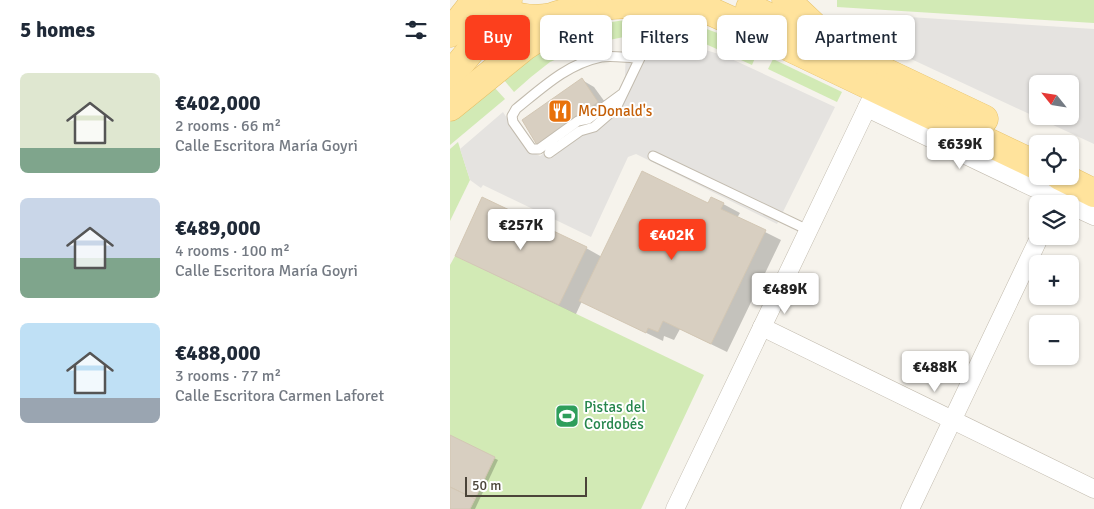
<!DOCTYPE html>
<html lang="en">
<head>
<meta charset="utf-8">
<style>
	body { margin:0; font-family:Signika,sans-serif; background:#f6f6f7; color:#1f2937; height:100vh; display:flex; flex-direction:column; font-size:19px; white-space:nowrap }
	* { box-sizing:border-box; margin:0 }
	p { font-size:16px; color:#747a83 }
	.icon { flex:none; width:28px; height:28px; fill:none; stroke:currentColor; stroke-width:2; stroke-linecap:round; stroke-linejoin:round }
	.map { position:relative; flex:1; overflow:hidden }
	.details { display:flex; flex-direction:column; background:#fff; width:450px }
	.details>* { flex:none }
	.hud { position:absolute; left:15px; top:15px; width:475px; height:45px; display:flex; gap:10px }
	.needle { width:32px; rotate:300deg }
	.fabs { position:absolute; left:579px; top:75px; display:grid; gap:10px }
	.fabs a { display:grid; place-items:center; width:50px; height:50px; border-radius:8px; background:#fff; box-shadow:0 1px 4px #0004; font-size:25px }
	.scale { position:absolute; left:15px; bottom:12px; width:122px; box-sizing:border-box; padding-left:5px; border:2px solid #4b4439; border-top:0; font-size:14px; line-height:18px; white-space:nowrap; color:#4b4439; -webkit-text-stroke:4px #fff; paint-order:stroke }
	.price { position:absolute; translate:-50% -42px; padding:0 11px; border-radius:5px; background:#fff; color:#222; font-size:16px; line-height:32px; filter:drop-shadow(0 1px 2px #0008) }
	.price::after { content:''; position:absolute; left:50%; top:30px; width:15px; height:11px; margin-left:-8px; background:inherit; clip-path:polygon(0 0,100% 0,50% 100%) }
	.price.on { background:#fc3f1d; color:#fff }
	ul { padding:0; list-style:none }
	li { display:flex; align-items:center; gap:15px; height:125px; padding:0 20px }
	li span { display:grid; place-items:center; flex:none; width:140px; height:100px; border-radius:8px; color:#555 }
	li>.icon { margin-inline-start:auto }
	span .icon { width:60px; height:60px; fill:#fffc; stroke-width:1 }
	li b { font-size:21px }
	h2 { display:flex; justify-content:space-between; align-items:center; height:60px; padding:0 20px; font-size:21px }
	.chip { padding:0 18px; border-radius:8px; background:#fff; box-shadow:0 1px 4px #0004; font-size:18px; line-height:45px }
	.chip.on { background:#fc3f1d; color:#fff }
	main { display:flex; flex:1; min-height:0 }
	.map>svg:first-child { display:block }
	.green { fill:#d2eab5 }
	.parking { fill:#e5e3e0; fill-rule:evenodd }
	.shadow { fill:#0003 }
	.building { fill:#d8cfc1; stroke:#d3c7b4 }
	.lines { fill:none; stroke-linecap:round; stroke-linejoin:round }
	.lane-casing { stroke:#c2bbae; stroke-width:11 }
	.street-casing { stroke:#c2bbae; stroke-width:19 }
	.primary-casing { stroke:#e6c16a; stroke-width:29 }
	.lane { stroke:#fff; stroke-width:9 }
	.street { stroke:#fff; stroke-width:18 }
	.primary { stroke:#ffe39c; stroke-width:28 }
	.labels { text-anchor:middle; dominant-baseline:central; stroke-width:4; stroke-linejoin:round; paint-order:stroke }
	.food-label { font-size:15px; fill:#c56008; stroke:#fff; text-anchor:start }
	.leisure-label { font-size:15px; fill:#27864d; stroke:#fff; text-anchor:start }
</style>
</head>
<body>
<main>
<section class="details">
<h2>5 homes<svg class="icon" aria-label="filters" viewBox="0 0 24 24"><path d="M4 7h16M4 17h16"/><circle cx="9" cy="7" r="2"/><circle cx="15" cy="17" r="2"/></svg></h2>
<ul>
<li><span style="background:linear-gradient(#dfe7d0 75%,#7fa58c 0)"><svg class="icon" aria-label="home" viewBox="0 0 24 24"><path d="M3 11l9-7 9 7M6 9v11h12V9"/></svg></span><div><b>€402,000</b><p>2 rooms · 66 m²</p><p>Calle Escritora María Goyri</p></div></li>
<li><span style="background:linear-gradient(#c9d6e8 60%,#7fa58c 0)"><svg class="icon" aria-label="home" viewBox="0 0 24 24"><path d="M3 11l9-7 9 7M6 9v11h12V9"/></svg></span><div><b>€489,000</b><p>4 rooms · 100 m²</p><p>Calle Escritora María Goyri</p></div></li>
<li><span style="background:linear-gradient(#bfe0f5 75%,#9aa5b1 0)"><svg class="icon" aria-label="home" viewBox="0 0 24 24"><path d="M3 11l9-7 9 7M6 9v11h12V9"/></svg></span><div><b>€488,000</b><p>3 rooms · 77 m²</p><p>Calle Escritora Carmen Laforet</p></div></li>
</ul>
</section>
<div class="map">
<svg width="644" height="509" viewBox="0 0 644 509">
	<rect width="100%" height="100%" fill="#f6f3ec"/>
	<!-- green -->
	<g class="green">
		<path d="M387,0H644V23L387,7Z"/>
		<path d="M193,20C202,20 212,19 220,20C252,25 280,37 308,51L302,65L249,41L216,37L179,36L149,42L123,52L100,62L81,77L64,92L54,80C87,52 119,31 162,22C172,20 183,20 193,20Z"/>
		<path d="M323,59L392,92L387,102L318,69Z"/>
		<path d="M44,87L55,99L0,145V122Z"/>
		<path d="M8,142L20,180L0,221V149Z"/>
		<path d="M5,256L254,375L191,509H0V265Z"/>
	</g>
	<!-- parking -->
	<g class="parking">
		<path d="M459,17L644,29V144L446,52ZM588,84H620V116H588Z"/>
		<path d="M213,45L246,47L275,56L385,107L327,224L186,154L178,157L141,237L33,185L31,188L20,180L10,149L53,112L77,149L90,156L163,106L175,76L176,48Z"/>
	</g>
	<!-- shadow -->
	<g class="shadow">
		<path d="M132,80L144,87L160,109L100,151L88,144Z"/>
		<path d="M262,198L290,213L287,218L331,240L277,352L230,329L224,340L214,336L213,341L147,309L132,301L126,314L22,264L6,255L33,199L136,248L152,257L259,204Z"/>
		<path d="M0,437L48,460L25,509H0Z"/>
	</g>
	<!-- building -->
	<g class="building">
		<path d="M132,78L148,102L87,145L72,120Z"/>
		<path d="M192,171L258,203L261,197L274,203L271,209L316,230L261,344L213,321L208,332L198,328L196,333L129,301Z"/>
		<path d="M32,197L137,247L109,305L5,256Z"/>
		<path d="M0,435L45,457L25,499L0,487Z"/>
		<path d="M0,487L25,499L20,509H0Z"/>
	</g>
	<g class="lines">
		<!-- lane casing -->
		<g class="lane-casing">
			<g id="lane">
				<path d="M99,153L130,131L144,127L166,108L190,58C178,58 162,55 151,57C117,64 92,88 66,109L62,116L63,122L82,149H89L128,121L138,119L172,94"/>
				<path d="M203,156L358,230"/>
			</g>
		</g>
		<!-- street casing -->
		<g class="street-casing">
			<g id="street">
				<path d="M417,108L618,204"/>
				<path d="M620,205L644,216"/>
				<path d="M312,327L644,489"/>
				<path d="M225,509L426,89L424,81"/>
				<path d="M460,509L590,236"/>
			</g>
		</g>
		<!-- primary casing -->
		<g class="primary-casing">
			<g id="primary">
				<path d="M33,0C53,15 77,22 102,17C107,15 112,14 117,12"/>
				<path d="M336,0L371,33"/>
				<path d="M300,8L534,119"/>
				<path d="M113,14L162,5L200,3L239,6L260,11L320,38L588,166"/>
				<path d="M0,33L26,0"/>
				<path d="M0,76L52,12L58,0"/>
				<path d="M0,107L75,46L92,35L137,15"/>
				<path d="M610,176L644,193"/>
			</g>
		</g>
		<!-- lane -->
		<use href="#lane" class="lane"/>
		<!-- street -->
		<use href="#street" class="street"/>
		<!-- primary -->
		<use href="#primary" class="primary"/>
	</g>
	<!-- icons -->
	<defs>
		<g id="restaurant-square" transform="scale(1.25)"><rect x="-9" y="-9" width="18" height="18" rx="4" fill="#e8710a" stroke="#fff"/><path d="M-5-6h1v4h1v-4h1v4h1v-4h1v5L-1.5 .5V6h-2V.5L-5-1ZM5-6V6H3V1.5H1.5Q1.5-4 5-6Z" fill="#fff"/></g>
		<g id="stadium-square" transform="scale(1.25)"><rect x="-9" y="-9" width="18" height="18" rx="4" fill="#2e9e5b" stroke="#fff"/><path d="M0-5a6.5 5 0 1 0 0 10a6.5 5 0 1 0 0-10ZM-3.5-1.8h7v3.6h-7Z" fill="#fff"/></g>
	</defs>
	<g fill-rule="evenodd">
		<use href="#restaurant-square" x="110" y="111"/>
		<use href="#stadium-square" x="117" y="416"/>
	</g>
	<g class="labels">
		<!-- food labels -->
		<g class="food-label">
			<text x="128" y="111">McDonald's</text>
		</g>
		<!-- leisure labels -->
		<g class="leisure-label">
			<text x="134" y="407">Pistas del<tspan x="134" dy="17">Cordobés</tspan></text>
		</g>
	</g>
</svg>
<div class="fabs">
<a><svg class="needle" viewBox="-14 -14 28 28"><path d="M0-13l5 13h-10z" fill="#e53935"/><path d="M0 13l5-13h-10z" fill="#747a83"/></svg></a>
<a><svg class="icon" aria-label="locate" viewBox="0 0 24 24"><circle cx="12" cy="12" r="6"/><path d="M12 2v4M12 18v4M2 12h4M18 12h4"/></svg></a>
<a><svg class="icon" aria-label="layers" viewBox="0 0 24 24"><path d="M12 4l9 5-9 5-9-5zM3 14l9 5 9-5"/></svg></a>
<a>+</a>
<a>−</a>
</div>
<div class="scale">50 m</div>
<b class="price" style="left:510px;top:170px">€639K</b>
<b class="price" style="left:71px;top:251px">€257K</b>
<b class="price on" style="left:222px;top:261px">€402K</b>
<b class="price" style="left:335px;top:315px">€489K</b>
<b class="price" style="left:485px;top:393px">€488K</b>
<div class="hud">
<a class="chip on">Buy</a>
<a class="chip">Rent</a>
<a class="chip">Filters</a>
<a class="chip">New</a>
<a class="chip">Apartment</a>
</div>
</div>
</main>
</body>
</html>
